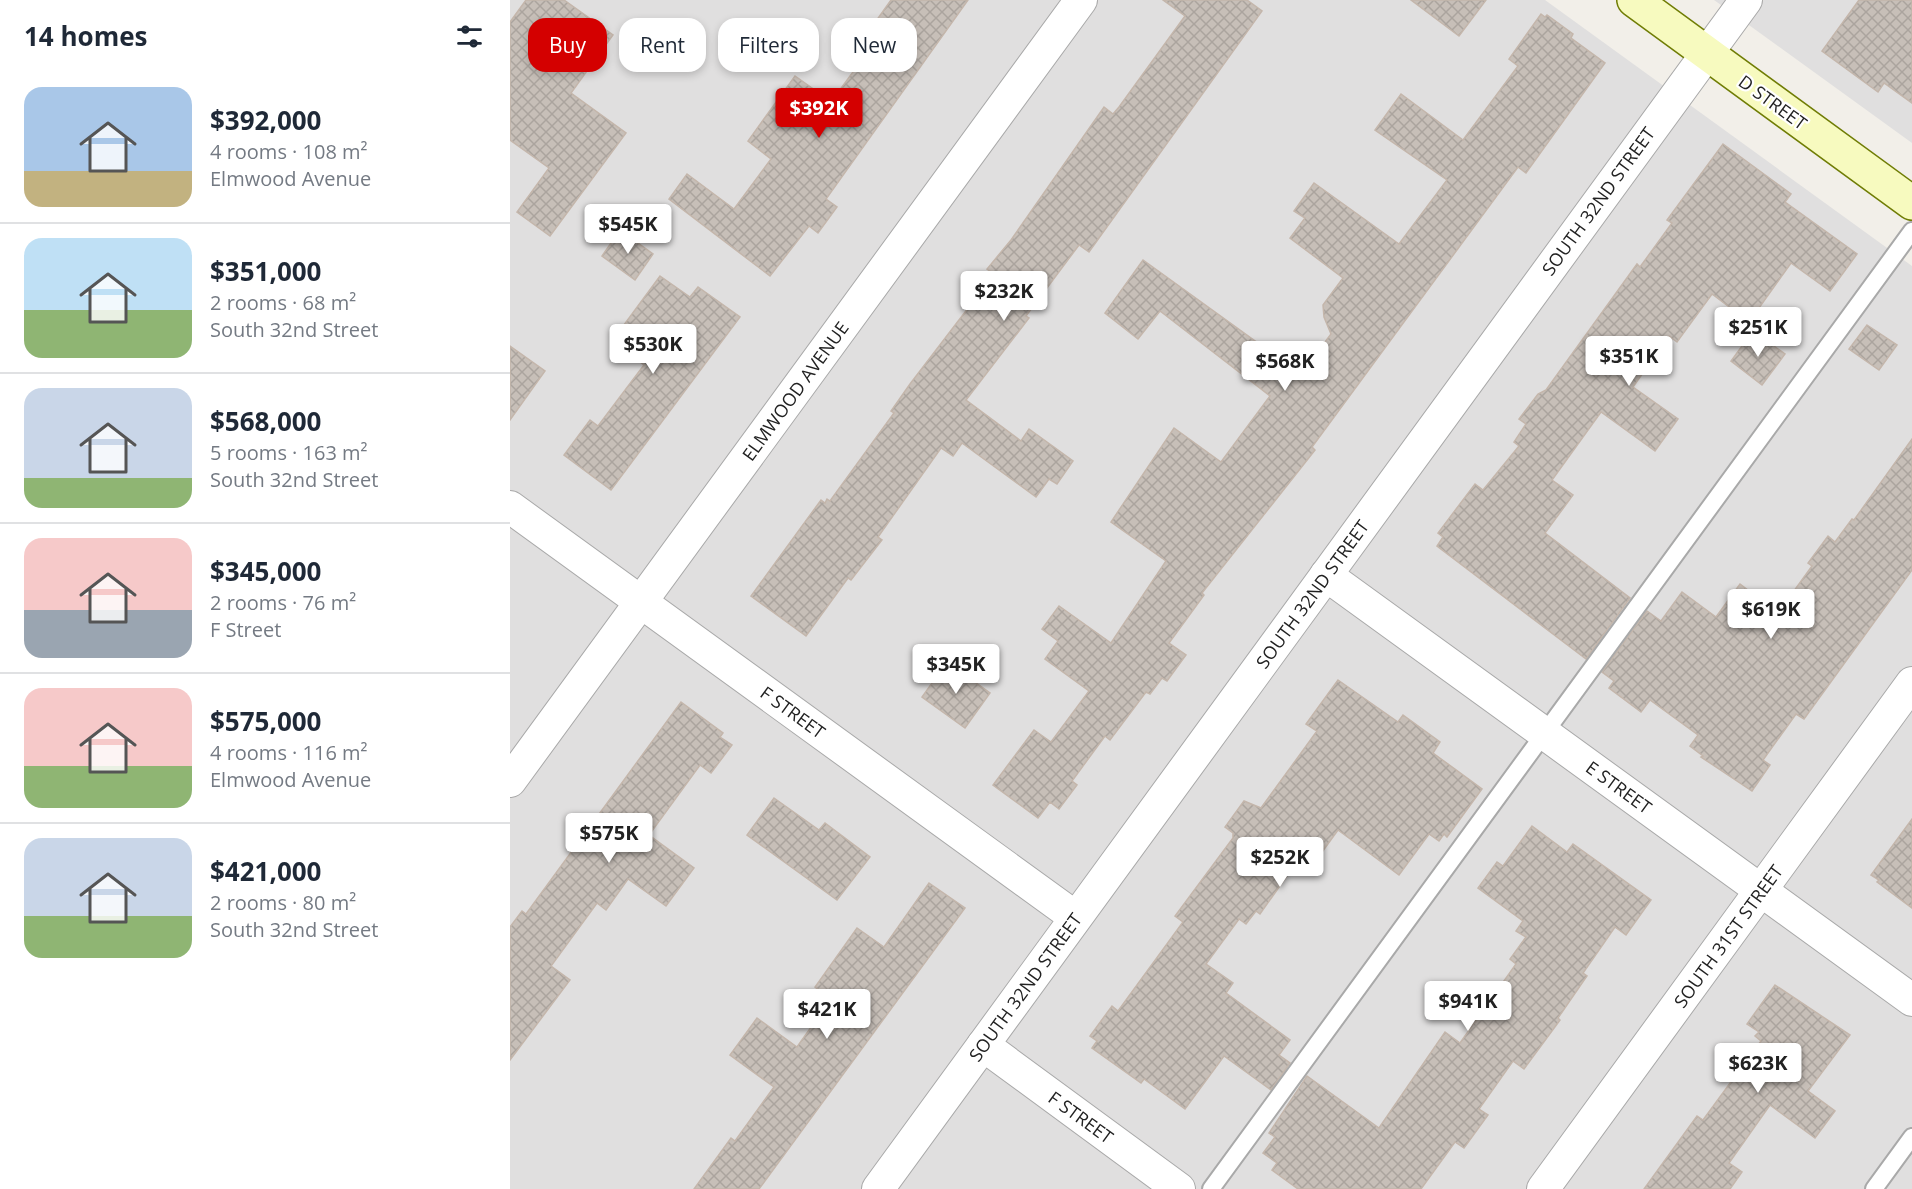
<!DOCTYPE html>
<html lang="en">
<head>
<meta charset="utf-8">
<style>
	body { margin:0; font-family:"Open Sans",sans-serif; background:#f6f6f7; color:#1f2937; height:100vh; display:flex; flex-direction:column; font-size:22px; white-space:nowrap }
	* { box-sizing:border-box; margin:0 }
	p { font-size:20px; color:#747a83 }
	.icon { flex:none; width:33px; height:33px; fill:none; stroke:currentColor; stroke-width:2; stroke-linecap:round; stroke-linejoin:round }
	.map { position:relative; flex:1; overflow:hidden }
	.details { display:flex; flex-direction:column; background:#fff; width:510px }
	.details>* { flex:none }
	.top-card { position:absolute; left:18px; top:18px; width:570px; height:54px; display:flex; gap:12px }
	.price { position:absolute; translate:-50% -51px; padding:0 14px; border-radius:6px; background:#fff; color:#222; font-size:20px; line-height:39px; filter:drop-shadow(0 2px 3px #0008) }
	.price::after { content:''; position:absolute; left:50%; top:36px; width:18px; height:14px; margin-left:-9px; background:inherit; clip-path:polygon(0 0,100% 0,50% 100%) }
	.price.on { background:#d40000; color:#fff }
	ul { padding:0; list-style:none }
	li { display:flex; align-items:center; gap:18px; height:150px; padding:0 24px }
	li+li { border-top:2px solid #e0e1e3 }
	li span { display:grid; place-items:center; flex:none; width:168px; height:120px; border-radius:18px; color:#555 }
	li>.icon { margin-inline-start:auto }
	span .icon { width:72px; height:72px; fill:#fffc; stroke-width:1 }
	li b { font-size:26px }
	h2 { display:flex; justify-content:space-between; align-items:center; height:72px; padding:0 24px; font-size:26px }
	.pill { padding:0 21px; border-radius:18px; background:#fff; box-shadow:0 3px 9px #0003; font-size:21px; line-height:54px }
	.pill.on { background:#d40000; color:#fff }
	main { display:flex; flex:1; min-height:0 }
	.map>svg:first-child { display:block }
	.residential { fill:#e0dfdf }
	.building { fill:url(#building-cross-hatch); stroke:#c4b6ab; stroke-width:1.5 }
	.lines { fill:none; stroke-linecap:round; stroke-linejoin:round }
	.lane-casing { stroke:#a9a9a9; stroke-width:20 }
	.street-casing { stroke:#a9a9a9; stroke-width:34 }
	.secondary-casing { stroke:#707d05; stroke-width:36 }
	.lane { stroke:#fff; stroke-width:16 }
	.street { stroke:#fff; stroke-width:32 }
	.secondary { stroke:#f7fabf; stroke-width:33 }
	.labels { text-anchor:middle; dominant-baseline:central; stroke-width:4.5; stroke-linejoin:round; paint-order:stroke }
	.street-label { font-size:18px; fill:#222; stroke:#fff }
</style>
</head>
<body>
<main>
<section class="details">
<h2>14 homes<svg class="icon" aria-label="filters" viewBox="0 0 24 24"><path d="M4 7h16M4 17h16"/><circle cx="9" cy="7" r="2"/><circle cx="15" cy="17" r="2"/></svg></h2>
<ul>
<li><span style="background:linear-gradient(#a9c7e8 70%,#c2b280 0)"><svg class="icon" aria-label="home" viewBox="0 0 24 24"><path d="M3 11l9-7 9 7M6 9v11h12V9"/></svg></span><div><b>$392,000</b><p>4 rooms · 108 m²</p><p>Elmwood Avenue</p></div></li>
<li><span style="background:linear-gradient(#bfe0f5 60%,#8fb573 0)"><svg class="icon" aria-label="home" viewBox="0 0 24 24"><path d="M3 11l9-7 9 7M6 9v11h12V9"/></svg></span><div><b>$351,000</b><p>2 rooms · 68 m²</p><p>South 32nd Street</p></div></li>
<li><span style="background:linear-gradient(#c9d6e8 75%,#8fb573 0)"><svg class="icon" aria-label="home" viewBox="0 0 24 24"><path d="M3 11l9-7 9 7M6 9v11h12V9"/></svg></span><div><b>$568,000</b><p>5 rooms · 163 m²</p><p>South 32nd Street</p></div></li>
<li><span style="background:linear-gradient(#f6c9c9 60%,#9aa5b1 0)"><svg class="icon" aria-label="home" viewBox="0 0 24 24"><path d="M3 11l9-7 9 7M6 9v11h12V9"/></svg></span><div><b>$345,000</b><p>2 rooms · 76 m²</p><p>F Street</p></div></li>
<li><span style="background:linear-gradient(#f6c9c9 65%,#8fb573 0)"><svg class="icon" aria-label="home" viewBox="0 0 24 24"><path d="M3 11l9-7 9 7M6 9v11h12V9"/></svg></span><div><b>$575,000</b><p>4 rooms · 116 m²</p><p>Elmwood Avenue</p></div></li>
<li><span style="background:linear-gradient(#c9d6e8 65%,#8fb573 0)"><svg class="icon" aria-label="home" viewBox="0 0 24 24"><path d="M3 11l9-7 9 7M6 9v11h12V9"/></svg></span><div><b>$421,000</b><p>2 rooms · 80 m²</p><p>South 32nd Street</p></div></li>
</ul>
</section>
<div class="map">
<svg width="1402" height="1189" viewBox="0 0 1402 1189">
	<defs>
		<pattern id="building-cross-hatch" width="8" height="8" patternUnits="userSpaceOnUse" patternTransform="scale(1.5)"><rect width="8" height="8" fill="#c7bfb8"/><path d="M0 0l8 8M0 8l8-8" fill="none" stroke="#aba49e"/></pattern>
	</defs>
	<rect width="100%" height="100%" fill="#f2efe9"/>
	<!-- residential -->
	<g class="residential">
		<path d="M0,0H1035L1402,266V1189H0Z"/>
		<path d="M1204,0H1402V143L1225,15Z"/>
	</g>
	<!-- building -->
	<g class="building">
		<path d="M16,0H54L103,35L61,93L116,133L40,236L7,212L39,168L0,140V22Z"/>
		<path d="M381,0H458L316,199L327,207L308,233L299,226L260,276L159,199L177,174L224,209L261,159L238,141L285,76L319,100L321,96L324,98L370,35L361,28Z"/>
		<path d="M653,0H737L752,11L579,252L569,245L516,316L519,318L456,400L511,441L519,429L563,461L547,484L539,479L526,497L452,443L443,456L431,448L368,537L372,540L341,580L338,578L296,636L241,596L311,500L315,503L317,499L320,501L384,413L381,411L400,384L475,286L472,284L481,272L477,269L501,240L594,107L603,114L609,107L675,16Z"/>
		<path d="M901,0H976L949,36Z"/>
		<path d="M1349,0H1402V103L1374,83L1368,92L1312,51Z"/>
		<path d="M1031,14L1035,17L1037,15L1063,34L1061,38L1095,63L1016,173L1008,167L802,447L805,450L692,593L694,595L659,643L676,655L657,681L652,678L640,694L636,692L600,740L595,736L562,781L567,785L549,809L540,802L528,818L483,785L524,730L541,742L579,691L535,659L548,641L532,629L549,606L601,643L656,561L601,522L664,428L711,462L760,396L650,311L628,339L595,313L633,260L791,374L821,334L814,317L813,305L833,278L780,238L795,218L784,211L804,183L889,244L937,180L865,130L891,94L953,140L1008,66L999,59Z"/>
		<path d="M1213,144L1281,194L1275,202L1347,254L1320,291L1281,263L1239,322L1202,294L1167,342L1159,336L1123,387L1168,419L1145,451L1091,412L1042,480L1063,495L1035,533L1120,598L1076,659L927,546L933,537L928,533L965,484L973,490L1009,446L1004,442L1016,424L1009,419L1028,394L1036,390L1127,264L1130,267L1162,223L1157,220Z"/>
		<path d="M110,230L143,254L125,280L92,256Z"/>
		<path d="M150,276L180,297L188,287L230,317L101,490L54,455L80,420L88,426L134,365L102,341Z"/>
		<path d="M1357,325L1387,345L1369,370L1339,349Z"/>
		<path d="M1243,331L1275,354L1252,385L1221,361Z"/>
		<path d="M0,346L35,371L0,420Z"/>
		<path d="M1402,439V570L1294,719L1286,714L1253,760L1260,765L1242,791L1191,757L1193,756L1180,746L1188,735L1140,700L1131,712L1099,688L1104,681L1092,672L1137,611L1151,621L1172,592L1206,617L1230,584L1268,613L1302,566L1298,563L1318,536L1325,542L1342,519L1344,520Z"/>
		<path d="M437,662L480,693L455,728L412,697Z"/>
		<path d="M828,680L888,722L893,715L930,742L923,753L972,789L937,837L934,834L929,841L919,834L889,875L828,830L810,855L798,846L750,914L746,911L736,924L729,919L696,964L723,983L716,993L780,1040L769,1055L780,1063L761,1090L714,1056L675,1109L634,1079L631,1083L582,1048L587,1041L580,1036L602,1006L608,1011L673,922L665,916L723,838V833L715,827L734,801L751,808L807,731L796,724Z"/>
		<path d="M171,702L213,733L210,737L222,745L201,773L190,765L139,835L184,868L156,906L118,879L96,910L87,903L41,966L60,980L0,1060V927L12,911L16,914Z"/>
		<path d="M264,798L309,830L315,823L360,857L327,900L237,835Z"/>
		<path d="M1402,819V908L1367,882L1369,880L1361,875Z"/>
		<path d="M1022,826L1057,852L1063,844L1141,900L1116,935L1105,927L1073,973L1077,976L1048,1018L1050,1020L1014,1069L1003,1061L969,1109L978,1115L954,1148L945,1142L911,1189H788L762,1170L767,1163L753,1153L765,1137L759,1133L797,1076L869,1128L935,1032L950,1043L1006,964L1000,959L1016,937L1006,931L1013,921L968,888L987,862L993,866Z"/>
		<path d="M419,883L455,908L249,1189H184L221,1138L225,1141L264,1087L220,1055L247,1018L287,1047L321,999L305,987L347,928L374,947Z"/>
		<path d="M1265,985L1340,1035L1298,1091L1325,1111L1305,1138L1260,1105L1219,1163L1232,1172L1220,1189H1134L1187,1116L1193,1120L1251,1041L1245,1036L1249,1032L1237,1024Z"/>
	</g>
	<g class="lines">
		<!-- lane casing -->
		<g class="lane-casing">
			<g id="lane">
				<path d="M701,1189L1402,231"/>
				<path d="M1364,1189L1402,1137"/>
			</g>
		</g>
		<!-- street casing -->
		<g class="street-casing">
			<g id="street">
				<path d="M0,507L565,917"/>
				<path d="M816,575L1402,1000"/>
				<path d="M0,781L571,0"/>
				<path d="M473,1045L669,1189"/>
				<path d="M368,1189L1236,0"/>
				<path d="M1033,1189L1402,683"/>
			</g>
		</g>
		<!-- secondary casing -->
		<g class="secondary-casing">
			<path id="secondary" d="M1124,0L1402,203"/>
		</g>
		<!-- lane -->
		<use href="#lane" class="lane"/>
		<!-- street -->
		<use href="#street" class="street"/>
		<!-- secondary -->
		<use href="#secondary" class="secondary"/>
	</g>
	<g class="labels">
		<!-- street labels -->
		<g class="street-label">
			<text transform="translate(1263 102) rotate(36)">D STREET</text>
			<text transform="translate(1088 201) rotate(-54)">SOUTH 32ND STREET</text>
			<text transform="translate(285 391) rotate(-54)">ELMWOOD AVENUE</text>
			<text transform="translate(802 594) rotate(-54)">SOUTH 32ND STREET</text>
			<text transform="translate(283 712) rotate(36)">F STREET</text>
			<text transform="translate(1109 787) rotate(36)">E STREET</text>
			<text transform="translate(1218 936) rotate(-54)">SOUTH 31ST STREET</text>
			<text transform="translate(515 987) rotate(-54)">SOUTH 32ND STREET</text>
			<text transform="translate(571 1117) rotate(36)">F STREET</text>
		</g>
	</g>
</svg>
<b class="price on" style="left:309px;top:139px">$392K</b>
<b class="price" style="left:118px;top:255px">$545K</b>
<b class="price" style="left:494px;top:322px">$232K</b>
<b class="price" style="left:1248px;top:358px">$251K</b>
<b class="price" style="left:143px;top:375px">$530K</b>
<b class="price" style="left:1119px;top:387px">$351K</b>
<b class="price" style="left:775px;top:392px">$568K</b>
<b class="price" style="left:1261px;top:640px">$619K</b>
<b class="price" style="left:446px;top:695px">$345K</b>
<b class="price" style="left:99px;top:864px">$575K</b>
<b class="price" style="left:770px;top:888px">$252K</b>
<b class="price" style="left:958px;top:1032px">$941K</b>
<b class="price" style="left:317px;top:1040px">$421K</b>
<b class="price" style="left:1248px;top:1094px">$623K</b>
<div class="top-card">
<a class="pill on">Buy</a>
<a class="pill">Rent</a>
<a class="pill">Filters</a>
<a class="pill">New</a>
</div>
</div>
</main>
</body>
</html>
